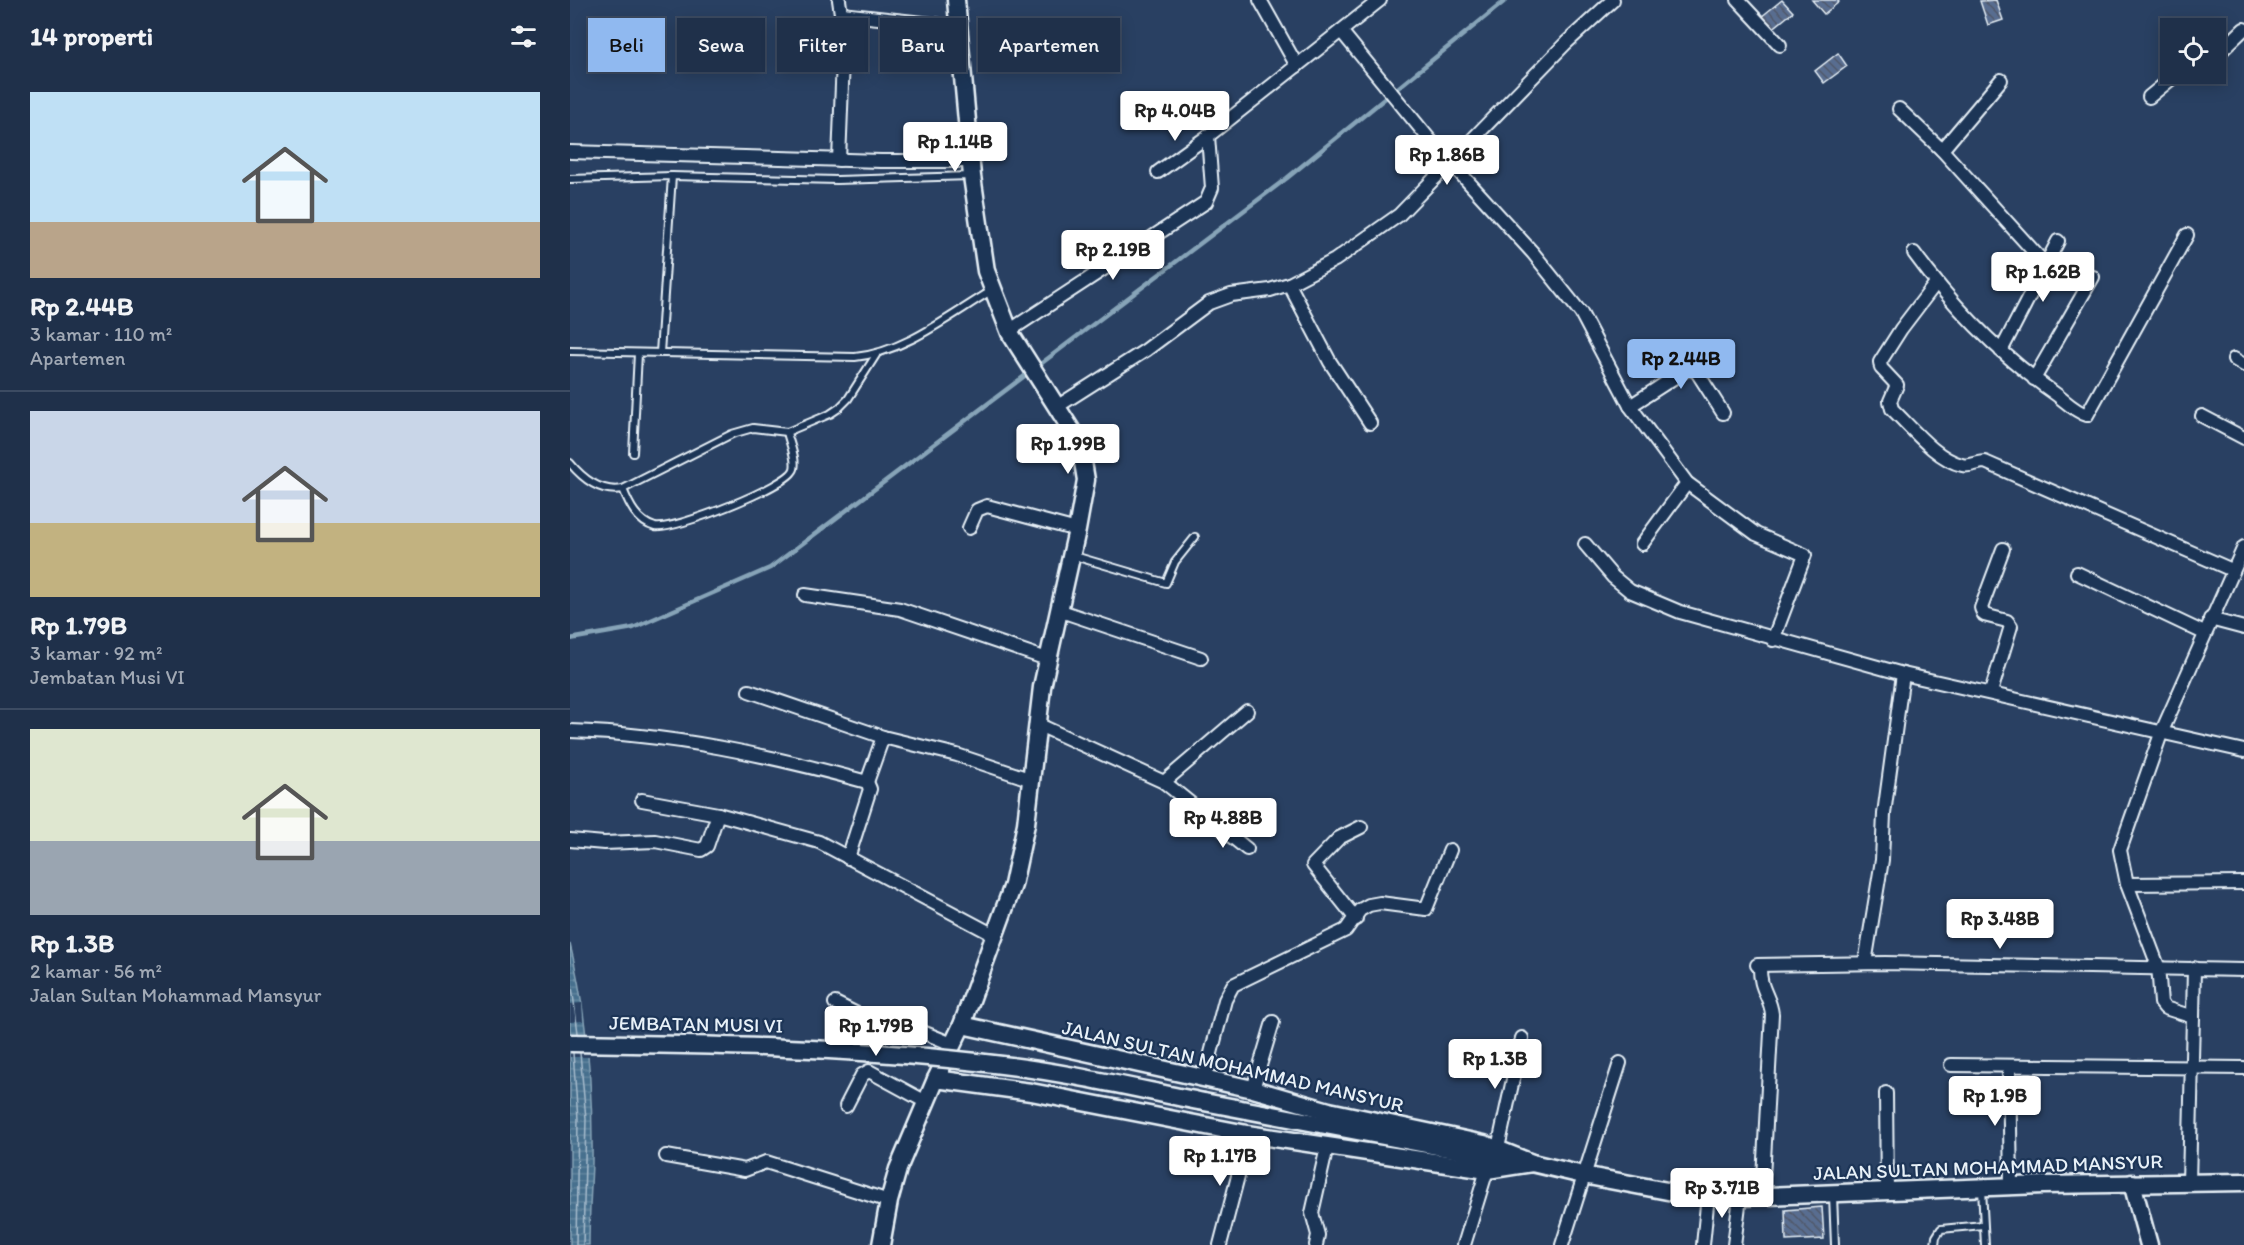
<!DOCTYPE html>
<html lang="id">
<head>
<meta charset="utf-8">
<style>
	body { margin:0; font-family:Itim,sans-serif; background:#2c3c54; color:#f1f3f6; height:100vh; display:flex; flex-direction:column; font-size:22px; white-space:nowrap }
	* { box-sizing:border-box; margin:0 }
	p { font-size:20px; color:#a1a9b5 }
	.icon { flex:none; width:33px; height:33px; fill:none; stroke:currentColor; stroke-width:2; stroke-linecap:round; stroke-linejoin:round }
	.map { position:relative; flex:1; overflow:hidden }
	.sheet { display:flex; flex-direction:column; background:#1f304a; width:570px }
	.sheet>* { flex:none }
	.banner { position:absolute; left:18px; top:18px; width:570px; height:54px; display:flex; gap:12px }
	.tools { position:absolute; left:1590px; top:18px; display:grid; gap:12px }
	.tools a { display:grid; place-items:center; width:66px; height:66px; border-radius:0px; background:#1f304a; box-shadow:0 3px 15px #0003,0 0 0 2px #3c4b62; font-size:30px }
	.price { position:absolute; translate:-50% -51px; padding:0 14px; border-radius:6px; background:#fff; color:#222; font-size:20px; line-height:39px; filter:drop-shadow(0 2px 3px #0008) }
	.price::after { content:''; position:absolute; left:50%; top:36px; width:18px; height:14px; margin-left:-9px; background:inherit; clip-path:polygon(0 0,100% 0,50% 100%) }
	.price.active { background:#90b9f0; color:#111 }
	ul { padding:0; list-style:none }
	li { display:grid; align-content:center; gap:12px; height:318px; padding:0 30px }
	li+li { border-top:2px solid #3c4b62 }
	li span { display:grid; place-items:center; height:186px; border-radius:0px; color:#555 }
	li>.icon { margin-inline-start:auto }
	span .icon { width:108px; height:108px; fill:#fffc; stroke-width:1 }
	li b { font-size:26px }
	h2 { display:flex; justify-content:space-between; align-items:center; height:72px; padding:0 30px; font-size:26px }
	.tag { padding:0 21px; border-radius:0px; background:#1f304a; box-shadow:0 3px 15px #0003,0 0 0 2px #3c4b62; font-size:21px; line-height:54px }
	.tag.active { background:#90b9f0; color:#111 }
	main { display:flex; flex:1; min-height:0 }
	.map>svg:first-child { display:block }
	.water { fill:url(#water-rules); stroke:#87a4b8; stroke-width:1.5 }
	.pier { fill:#294062 }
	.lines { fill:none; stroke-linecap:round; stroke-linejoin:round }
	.shore { stroke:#a8bdce; stroke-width:1.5 }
	.stream { stroke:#87a4b8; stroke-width:4.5 }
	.building { fill:url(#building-back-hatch); stroke:#e8f1f8; stroke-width:1.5 }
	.lane-casing { stroke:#e8f1f8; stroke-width:10 }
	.street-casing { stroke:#e8f1f8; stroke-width:16 }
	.secondary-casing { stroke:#e8f1f8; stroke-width:21 }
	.lane { stroke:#1d3557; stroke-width:6 }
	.street { stroke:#1d3557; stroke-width:12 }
	.secondary { stroke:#1d3557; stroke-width:16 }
	.secondary-bridge-casing { stroke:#e8f1f8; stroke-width:21; stroke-linecap:butt }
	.secondary-bridge { stroke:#1d3557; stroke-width:16 }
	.labels { text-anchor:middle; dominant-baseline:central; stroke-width:4.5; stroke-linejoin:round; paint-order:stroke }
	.street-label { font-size:20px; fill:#e8f1f8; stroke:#1d3557 }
</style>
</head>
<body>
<main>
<section class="sheet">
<h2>14 properti<svg class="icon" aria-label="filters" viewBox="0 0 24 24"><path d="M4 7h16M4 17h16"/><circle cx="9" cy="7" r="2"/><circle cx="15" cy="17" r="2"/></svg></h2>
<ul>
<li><span style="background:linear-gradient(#bfe0f5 70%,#b9a48a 0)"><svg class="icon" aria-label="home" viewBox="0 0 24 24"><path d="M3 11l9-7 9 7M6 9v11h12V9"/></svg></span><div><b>Rp 2.44B</b><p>3 kamar · 110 m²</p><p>Apartemen</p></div></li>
<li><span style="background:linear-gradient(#c9d6e8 60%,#c2b280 0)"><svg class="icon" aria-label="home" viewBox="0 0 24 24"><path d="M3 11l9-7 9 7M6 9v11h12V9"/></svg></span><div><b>Rp 1.79B</b><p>3 kamar · 92 m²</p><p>Jembatan Musi VI</p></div></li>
<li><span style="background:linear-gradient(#dfe7d0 60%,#9aa5b1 0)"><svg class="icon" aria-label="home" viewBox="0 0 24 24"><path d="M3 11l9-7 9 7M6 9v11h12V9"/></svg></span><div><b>Rp 1.3B</b><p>2 kamar · 56 m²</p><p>Jalan Sultan Mohammad Mansyur</p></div></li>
</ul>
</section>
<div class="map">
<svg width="1674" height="1245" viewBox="0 0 1674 1245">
	<defs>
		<pattern id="water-rules" width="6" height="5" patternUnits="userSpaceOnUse" patternTransform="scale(1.5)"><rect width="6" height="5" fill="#47708e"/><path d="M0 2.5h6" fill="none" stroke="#62859f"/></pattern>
		<pattern id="building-back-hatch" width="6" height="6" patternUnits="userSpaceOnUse" patternTransform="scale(1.5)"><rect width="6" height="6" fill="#596d90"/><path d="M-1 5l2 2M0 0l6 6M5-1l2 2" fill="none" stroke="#4f596a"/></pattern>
	</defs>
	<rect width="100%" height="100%" fill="#294062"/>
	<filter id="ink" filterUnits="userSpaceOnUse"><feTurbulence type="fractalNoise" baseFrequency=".0167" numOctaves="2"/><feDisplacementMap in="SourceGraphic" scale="12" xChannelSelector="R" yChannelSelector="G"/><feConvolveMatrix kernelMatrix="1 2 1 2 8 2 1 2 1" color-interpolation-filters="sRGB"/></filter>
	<g filter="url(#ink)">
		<!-- water -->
		<path class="water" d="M0,944C17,1014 23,1090 22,1163C21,1190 19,1217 19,1245H0Z"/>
		<!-- pier -->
		<g class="pier">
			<path d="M12,1003L13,1021L0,1022V1004Z"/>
			<path d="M0,1033H17L20,1057H0Z"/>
		</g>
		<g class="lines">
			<!-- shore -->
			<g class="shore">
				<path d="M0,971L8,1033"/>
				<path d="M3,1053L8,1119L6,1245"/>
				<path d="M10,1053L16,1119L13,1245"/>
			</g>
			<!-- stream -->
			<path class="stream" d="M0,639L63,628L200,568L717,178L936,0"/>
		</g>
		<!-- building -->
		<g class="building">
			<path d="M1212,0L1223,12L1201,30L1191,17Z"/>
			<path d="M1242,0H1267L1269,2L1254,14Z"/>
			<path d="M1426,0L1433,20L1418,25L1410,1Z"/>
			<path d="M1268,53L1277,66L1254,83L1245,71Z"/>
			<path d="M1252,1207L1254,1239L1216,1241L1215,1210Z"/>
		</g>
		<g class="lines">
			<!-- lane casing -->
			<g class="lane-casing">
				<g id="lane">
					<path d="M0,179L102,176L267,180L401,176"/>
					<path d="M0,351L285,357C335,352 379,316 421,291"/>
					<path d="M90,353L102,176"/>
					<path d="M63,453L68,353"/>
					<path d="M0,463C14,480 31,493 53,489L162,434L183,428L217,432L260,414L269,408L278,399L306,355"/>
					<path d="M53,489C59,504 67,522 85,527C103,531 219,486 224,469C227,459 219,442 217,432"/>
					<path d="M501,555L596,583L605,562L625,537"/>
					<path d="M1412,1189L1415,1245"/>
					<path d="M1263,1195L1265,1245"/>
					<path d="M1365,1245L1366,1237L1371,1229L1413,1225"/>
				</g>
			</g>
			<!-- street casing -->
			<g class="street-casing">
				<g id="street">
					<path d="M690,0L727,66"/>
					<path d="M1168,0L1210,45"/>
					<path d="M272,14L389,27"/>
					<path d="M771,31L860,140L963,253L1011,313L1060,406L1117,483L1186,534L1235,555L1203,640"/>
					<path d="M1646,56L1674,29"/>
					<path d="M1579,97L1607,74"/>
					<path d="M1329,109L1372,150L1476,265"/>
					<path d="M1372,150L1431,80"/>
					<path d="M0,152L311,161H401"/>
					<path d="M269,160L274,34L269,0"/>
					<path d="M588,172L638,136"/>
					<path d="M1344,253C1384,308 1431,356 1487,395C1496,402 1506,412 1517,415L1617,235"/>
					<path d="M1366,283L1331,329L1310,362L1311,368L1327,385L1320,401L1322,409C1341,427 1366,459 1392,465C1400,467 1408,462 1415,462L1662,570"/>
					<path d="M719,284L765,260L829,215L996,43L1043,0"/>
					<path d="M439,331L636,202L642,188L638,136L810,0"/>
					<path d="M1431,351L1488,241"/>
					<path d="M1664,359L1674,365"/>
					<path d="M1464,379L1523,277"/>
					<path d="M488,406L576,350L639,303L661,295L700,290L719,284L760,362L800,423"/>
					<path d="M1060,406L1119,368L1127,372L1153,413"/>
					<path d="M1632,416L1674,438"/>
					<path d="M399,528L407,510L417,506L507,530"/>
					<path d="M1015,544L1043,577L1060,591L1110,612L1333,674L1674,751"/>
					<path d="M1072,544L1117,483"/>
					<path d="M1507,573L1634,633"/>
					<path d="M235,595L330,609L477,659"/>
					<path d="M488,610L631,658"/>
					<path d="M1640,619L1674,628"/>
					<path d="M179,691L313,737L387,755L462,780"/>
					<path d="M1421,692L1441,626L1437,621L1414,615L1411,608L1433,549"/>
					<path d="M467,724L594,782L677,849"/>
					<path d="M0,731C101,734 199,755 297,782L300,789L278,858"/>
					<path d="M297,782L313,737"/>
					<path d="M594,782L677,711"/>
					<path d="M72,800L148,814"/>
					<path d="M0,840L34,843L85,841L131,850L137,846L148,814L249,842L426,936"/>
					<path d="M1557,884L1674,883"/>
					<path d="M786,919L743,865L769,838L791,827"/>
					<path d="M1295,963L1312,860L1314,814L1333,674"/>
					<path d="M1187,965L1315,963L1674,970"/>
					<path d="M1190,965C1189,990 1200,995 1202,1014L1192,1196"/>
					<path d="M265,1003L293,1017L328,1022L382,1044"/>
					<path d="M1623,1017L1624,968"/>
					<path d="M1381,1065L1674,1068"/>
					<path d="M1439,1067L1441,1186"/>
					<path d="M634,1080L655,1000L663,985L776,930L790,910L799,905L810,903L856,909L880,850"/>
					<path d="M683,1089L703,1022"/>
					<path d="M1316,1093L1317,1192"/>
					<path d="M276,1106L292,1075L299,1071L356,1102"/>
					<path d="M928,1148L952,1038"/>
					<path d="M96,1156L175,1170L196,1162L319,1201"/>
					<path d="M1619,1183L1623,1017L1595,1008L1591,1003L1588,966L1557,884L1550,850L1592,731L1674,547"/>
					<path d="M650,1245L674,1153L677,1134"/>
					<path d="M746,1245L748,1235L742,1213L757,1147"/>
					<path d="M894,1245L917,1170"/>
					<path d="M992,1245L1050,1063"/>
					<path d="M1133,1245L1138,1195"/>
					<path d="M1164,1245L1170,1197"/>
				</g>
			</g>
			<!-- secondary casing -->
			<g class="secondary-casing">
				<g id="secondary">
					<path d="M392,1025L683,1089L759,1111L914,1144L962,1163L1013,1175L1108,1193L1170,1197L1473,1185L1674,1182"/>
					<path d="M366,1079L461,1092L677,1134L917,1170L962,1163"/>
					<path d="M634,1102L940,1160"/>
					<path d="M1562,1183L1579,1245"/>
					<path d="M311,1245L319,1201L328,1169L366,1079L392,1025L443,885L456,824L472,687L507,530L516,480L512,456L504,434L440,333L416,271L402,176L386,0"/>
				</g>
			</g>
			<!-- lane -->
			<use href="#lane" class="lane"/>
			<!-- street -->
			<use href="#street" class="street"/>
			<!-- secondary -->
			<use href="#secondary" class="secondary"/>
			<!-- secondary-bridge casing -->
			<g class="secondary-bridge-casing">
				<path id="secondary-bridge" d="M0,1043C145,1045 289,1047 432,1065C500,1073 567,1089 634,1102"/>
			</g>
			<!-- secondary-bridge -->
			<use href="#secondary-bridge" class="secondary-bridge"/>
		</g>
	</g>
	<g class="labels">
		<!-- street labels -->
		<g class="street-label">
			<text transform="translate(126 1024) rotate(1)">JEMBATAN MUSI VI</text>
			<text transform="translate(663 1066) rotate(13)">JALAN SULTAN MOHAMMAD MANSYUR</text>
			<text transform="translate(1418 1167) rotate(-2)">JALAN SULTAN MOHAMMAD MANSYUR</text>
		</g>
	</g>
</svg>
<div class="tools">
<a><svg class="icon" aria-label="locate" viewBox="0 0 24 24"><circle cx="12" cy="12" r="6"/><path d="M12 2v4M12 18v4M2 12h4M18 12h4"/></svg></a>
</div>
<b class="price" style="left:605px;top:142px">Rp 4.04B</b>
<b class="price" style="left:385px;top:173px">Rp 1.14B</b>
<b class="price" style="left:877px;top:186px">Rp 1.86B</b>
<b class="price" style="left:543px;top:281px">Rp 2.19B</b>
<b class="price" style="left:1473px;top:303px">Rp 1.62B</b>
<b class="price active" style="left:1111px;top:390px">Rp 2.44B</b>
<b class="price" style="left:498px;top:475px">Rp 1.99B</b>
<b class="price" style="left:653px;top:849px">Rp 4.88B</b>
<b class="price" style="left:1430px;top:950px">Rp 3.48B</b>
<b class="price" style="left:306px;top:1057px">Rp 1.79B</b>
<b class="price" style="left:925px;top:1090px">Rp 1.3B</b>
<b class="price" style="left:1425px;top:1127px">Rp 1.9B</b>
<b class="price" style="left:650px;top:1187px">Rp 1.17B</b>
<b class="price" style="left:1152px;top:1219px">Rp 3.71B</b>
<div class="banner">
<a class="tag active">Beli</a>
<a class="tag">Sewa</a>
<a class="tag">Filter</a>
<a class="tag">Baru</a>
<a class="tag">Apartemen</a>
</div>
</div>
</main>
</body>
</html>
